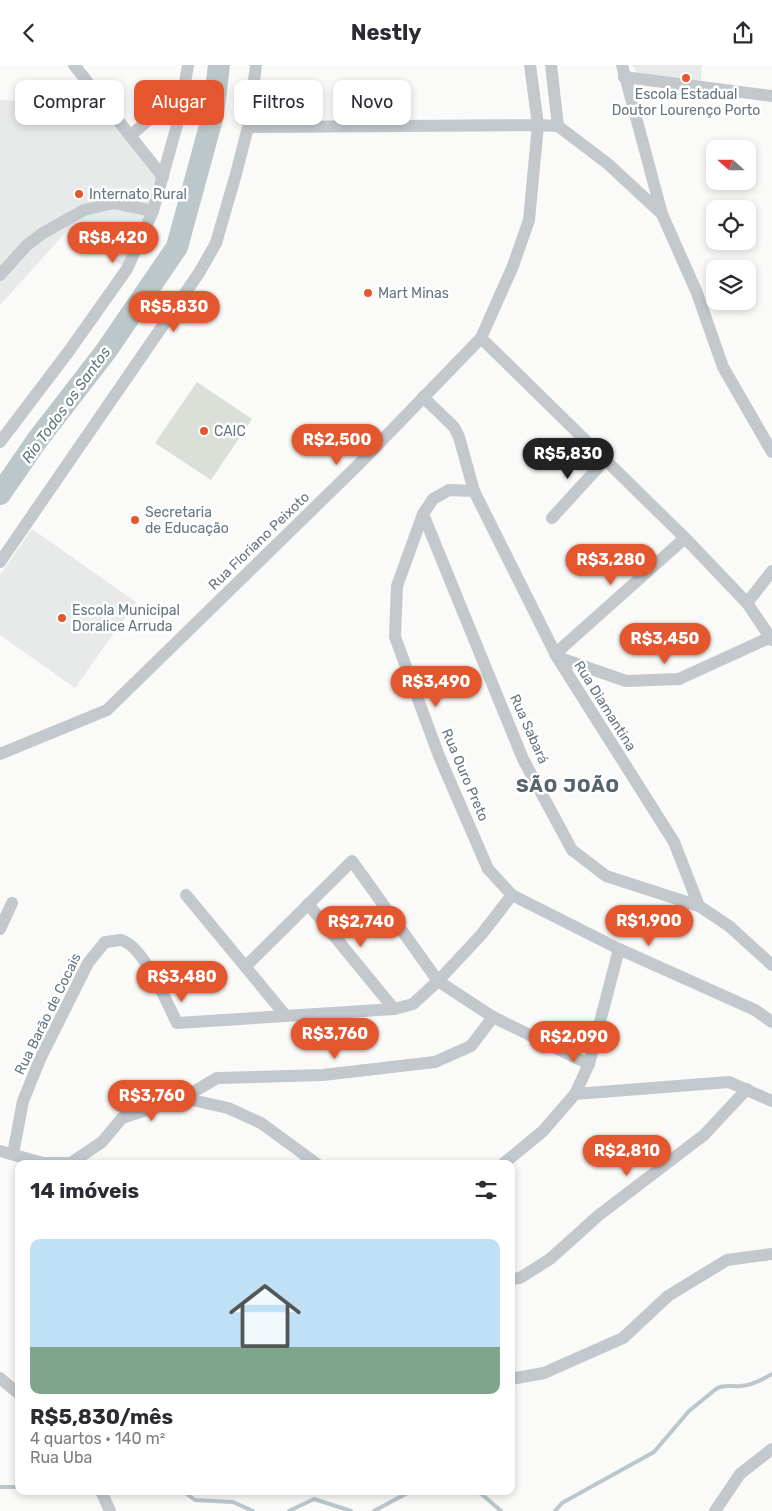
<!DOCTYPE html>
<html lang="pt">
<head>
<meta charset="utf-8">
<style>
	body { margin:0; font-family:Rubik,sans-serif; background:#f2f2f3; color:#2b2b33; height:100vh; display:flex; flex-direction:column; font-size:19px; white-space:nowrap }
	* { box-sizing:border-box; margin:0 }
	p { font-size:16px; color:#7c7c81 }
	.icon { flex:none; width:28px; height:28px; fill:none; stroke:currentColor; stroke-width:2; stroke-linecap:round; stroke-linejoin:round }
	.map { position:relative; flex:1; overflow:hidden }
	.side { position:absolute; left:15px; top:1095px; width:500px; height:335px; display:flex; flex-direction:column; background:#fff; border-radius:10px; box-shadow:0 2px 8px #0003 }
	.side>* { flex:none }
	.top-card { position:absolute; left:15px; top:15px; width:500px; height:45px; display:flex; gap:10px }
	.needle { width:32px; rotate:291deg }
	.controls { position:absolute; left:706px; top:75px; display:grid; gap:10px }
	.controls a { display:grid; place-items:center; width:50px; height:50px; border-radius:10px; background:#fff; box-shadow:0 2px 8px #0003; font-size:25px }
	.price { position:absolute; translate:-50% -42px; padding:0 11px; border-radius:18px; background:#e4572e; color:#fff; font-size:16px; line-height:32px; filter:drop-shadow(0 1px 2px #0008) }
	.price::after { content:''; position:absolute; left:50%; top:30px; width:15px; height:11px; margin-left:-8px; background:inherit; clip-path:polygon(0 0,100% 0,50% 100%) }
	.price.on { background:#222; color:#fff }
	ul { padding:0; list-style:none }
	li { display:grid; align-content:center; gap:10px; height:265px; padding:0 15px }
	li+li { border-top:1px solid #e1e1e2 }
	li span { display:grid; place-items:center; height:155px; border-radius:10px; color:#555 }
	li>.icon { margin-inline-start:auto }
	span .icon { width:90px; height:90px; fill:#fffc; stroke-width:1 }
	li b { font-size:21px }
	h2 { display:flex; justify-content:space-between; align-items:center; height:60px; padding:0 15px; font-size:21px }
	.chip { padding:0 18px; border-radius:10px; background:#fff; box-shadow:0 2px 8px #0003; font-size:18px; line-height:45px }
	.chip.on { background:#e4572e; color:#fff }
	header { display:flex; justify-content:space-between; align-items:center; height:65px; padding:0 15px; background:#fff; font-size:22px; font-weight:700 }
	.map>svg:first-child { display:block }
	.built { fill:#e8e9e9 }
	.green { fill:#dadfd7 }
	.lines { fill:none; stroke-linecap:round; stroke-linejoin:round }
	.stream { stroke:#bbc7cb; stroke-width:4 }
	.river { stroke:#bbc7cb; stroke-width:22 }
	.minor { stroke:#c3c8cc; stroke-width:12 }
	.poi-dot { fill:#e4572e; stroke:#fff; stroke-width:2 }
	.labels { text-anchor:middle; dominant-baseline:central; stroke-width:5; stroke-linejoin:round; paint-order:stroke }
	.poi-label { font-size:14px; fill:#657683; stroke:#fff; text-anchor:start }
	.street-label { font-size:14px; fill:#657683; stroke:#fff }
	.water-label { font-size:15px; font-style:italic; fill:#60757c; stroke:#fff }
	.district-label { font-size:19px; font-weight:bold; letter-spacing:1px; fill:#57646e; stroke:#fff }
</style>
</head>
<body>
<header><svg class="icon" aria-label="back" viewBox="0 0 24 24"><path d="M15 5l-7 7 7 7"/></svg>Nestly<svg class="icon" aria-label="share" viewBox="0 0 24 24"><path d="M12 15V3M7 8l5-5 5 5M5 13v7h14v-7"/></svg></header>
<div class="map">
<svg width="772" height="1446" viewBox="0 0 772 1446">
	<rect width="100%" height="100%" fill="#fafaf8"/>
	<!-- built -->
	<g class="built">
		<path d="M632,0H702L701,17L638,8Z"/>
		<path d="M0,35L107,42L163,112L127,204L68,165L0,240Z"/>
		<path d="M32,464L136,537L75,623L0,570V510Z"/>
	</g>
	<!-- green -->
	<path class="green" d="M197,317L252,354L211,415L155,378Z"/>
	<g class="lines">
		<!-- stream -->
		<g class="stream">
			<path d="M0,1422H19"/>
			<path d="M183,1426L195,1435L233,1437L253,1446"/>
			<path d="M478,1426L501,1446"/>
			<path d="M289,1446L314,1434L351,1446"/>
			<path d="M374,1446L411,1426"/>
			<path d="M555,1446L562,1438L654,1387L689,1346L716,1324C723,1319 732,1322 741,1321C752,1320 762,1315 772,1309"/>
		</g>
		<!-- river -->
		<path class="river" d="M0,429L38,374L106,286L177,182L213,50L219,0"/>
		<!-- minor -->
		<g class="minor">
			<path d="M74,0L163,112"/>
			<path d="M551,0L558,61"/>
			<path d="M622,0L662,149L697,228L723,302L772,387"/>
			<path d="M624,12L772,31"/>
			<path d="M558,61L608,99L661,148"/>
			<path d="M248,62L538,60L530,0"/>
			<path d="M130,71L184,24"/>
			<path d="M0,210L27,180L43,168L84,145L114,138L153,146"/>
			<path d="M481,273L685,473L747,538L772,575"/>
			<path d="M423,332L454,362L459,372L474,426"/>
			<path d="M0,377L69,286L127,204L153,146L179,53L188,0"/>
			<path d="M423,449L523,694L572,785L606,811L699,841L729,861L772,900"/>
			<path d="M552,453L605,395"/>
			<path d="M0,497L199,208L216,178L236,109L248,62L256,0"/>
			<path d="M747,538L772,506"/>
			<path d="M555,589L685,473"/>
			<path d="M557,592L626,616L679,614L771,572"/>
			<path d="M0,689L107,645L357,401L481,273L513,201L529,155L538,60L558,61"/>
			<path d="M186,830L286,951"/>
			<path d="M308,839L394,944"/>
			<path d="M699,841L674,777L557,592L474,426L449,425L433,434L423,449L397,521L395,572L439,691L488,804L512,830L619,884L755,945L772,957"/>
			<path d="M0,864L12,838"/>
			<path d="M246,901L352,796L438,916L493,952L589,999"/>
			<path d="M575,1029L729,1017L772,1036"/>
			<path d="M183,1033L217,1013L323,1010L435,997L471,981L493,952"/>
			<path d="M0,1086L43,1098H71L102,1077L122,1053L183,1033L228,1043L261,1058L317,1099"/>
			<path d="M13,1089L23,1036L41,992L88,898L105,877C110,877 116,875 121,875C143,880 167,938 177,958L394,944L413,939L438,916L481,870L512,830"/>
			<path d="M503,1099L543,1066L575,1029L589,999L619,884"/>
			<path d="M511,1214L520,1213L550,1194L599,1150L704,1070L747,1024"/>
			<path d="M0,1313L19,1329"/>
			<path d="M511,1314L544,1308L623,1273L668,1231L727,1195L772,1189"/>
			<path d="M101,1426L110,1446"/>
			<path d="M715,1446L740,1409L772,1384"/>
		</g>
	</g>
	<!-- markers -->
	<g class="poi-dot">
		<circle cx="686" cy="13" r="5"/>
		<circle cx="79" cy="129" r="5"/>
		<circle cx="368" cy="228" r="5"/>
		<circle cx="204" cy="366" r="5"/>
		<circle cx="135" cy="455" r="5"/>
		<circle cx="62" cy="553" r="5"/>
	</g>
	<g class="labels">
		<!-- poi labels -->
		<g class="poi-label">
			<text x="686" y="29" text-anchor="middle">Escola Estadual<tspan x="686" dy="16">Doutor Lourenço Porto</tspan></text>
			<text x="89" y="129">Internato Rural</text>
			<text x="378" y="228">Mart Minas</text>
			<text x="214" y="366">CAIC</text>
			<text x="145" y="447">Secretaria<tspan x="145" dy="16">de Educação</tspan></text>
			<text x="72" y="545">Escola Municipal<tspan x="72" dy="16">Doralice Arruda</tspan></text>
		</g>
		<!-- street labels -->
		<g class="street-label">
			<text transform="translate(259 476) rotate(-44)">Rua Floriano Peixoto</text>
			<text transform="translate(605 641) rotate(58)">Rua Diamantina</text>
			<text transform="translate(529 664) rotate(66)">Rua Sabará</text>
			<text transform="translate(465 710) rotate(67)">Rua Ouro Preto</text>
			<text transform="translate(48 949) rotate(-64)">Rua Barão de Cocais</text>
		</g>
		<!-- water labels -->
		<g class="water-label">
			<text transform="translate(66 340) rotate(-54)">Rio Todos os Santos</text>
		</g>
		<!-- district labels -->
		<g class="district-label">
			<text x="568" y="720">SÃO JOÃO</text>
		</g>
	</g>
</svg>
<div class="controls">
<a><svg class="needle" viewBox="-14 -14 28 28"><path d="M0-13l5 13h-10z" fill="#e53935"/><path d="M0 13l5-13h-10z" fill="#7c7c81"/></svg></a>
<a><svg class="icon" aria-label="locate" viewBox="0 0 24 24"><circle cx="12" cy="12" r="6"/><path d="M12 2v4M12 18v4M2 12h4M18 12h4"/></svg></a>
<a><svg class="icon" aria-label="layers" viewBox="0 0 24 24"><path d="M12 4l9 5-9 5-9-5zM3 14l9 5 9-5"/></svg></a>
</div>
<b class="price" style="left:113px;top:199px">R$8,420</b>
<b class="price" style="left:174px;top:268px">R$5,830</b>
<b class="price" style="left:337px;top:401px">R$2,500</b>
<b class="price on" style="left:568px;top:415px">R$5,830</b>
<b class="price" style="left:611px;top:521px">R$3,280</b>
<b class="price" style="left:665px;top:600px">R$3,450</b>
<b class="price" style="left:436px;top:643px">R$3,490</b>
<b class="price" style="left:649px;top:882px">R$1,900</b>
<b class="price" style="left:361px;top:883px">R$2,740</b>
<b class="price" style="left:182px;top:938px">R$3,480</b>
<b class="price" style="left:335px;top:995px">R$3,760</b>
<b class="price" style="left:574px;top:998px">R$2,090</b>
<b class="price" style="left:152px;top:1057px">R$3,760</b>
<b class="price" style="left:627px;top:1112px">R$2,810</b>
<div class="top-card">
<a class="chip">Comprar</a>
<a class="chip on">Alugar</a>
<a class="chip">Filtros</a>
<a class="chip">Novo</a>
</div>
<section class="side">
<h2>14 imóveis<svg class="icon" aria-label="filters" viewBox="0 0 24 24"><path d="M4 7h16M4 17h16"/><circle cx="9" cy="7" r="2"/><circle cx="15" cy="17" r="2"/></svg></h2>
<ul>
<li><span style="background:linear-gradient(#bfe0f5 70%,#7fa58c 0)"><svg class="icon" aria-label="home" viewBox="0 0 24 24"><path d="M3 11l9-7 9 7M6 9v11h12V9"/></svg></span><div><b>R$5,830/mês</b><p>4 quartos · 140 m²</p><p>Rua Uba</p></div></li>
</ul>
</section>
</div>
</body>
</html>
